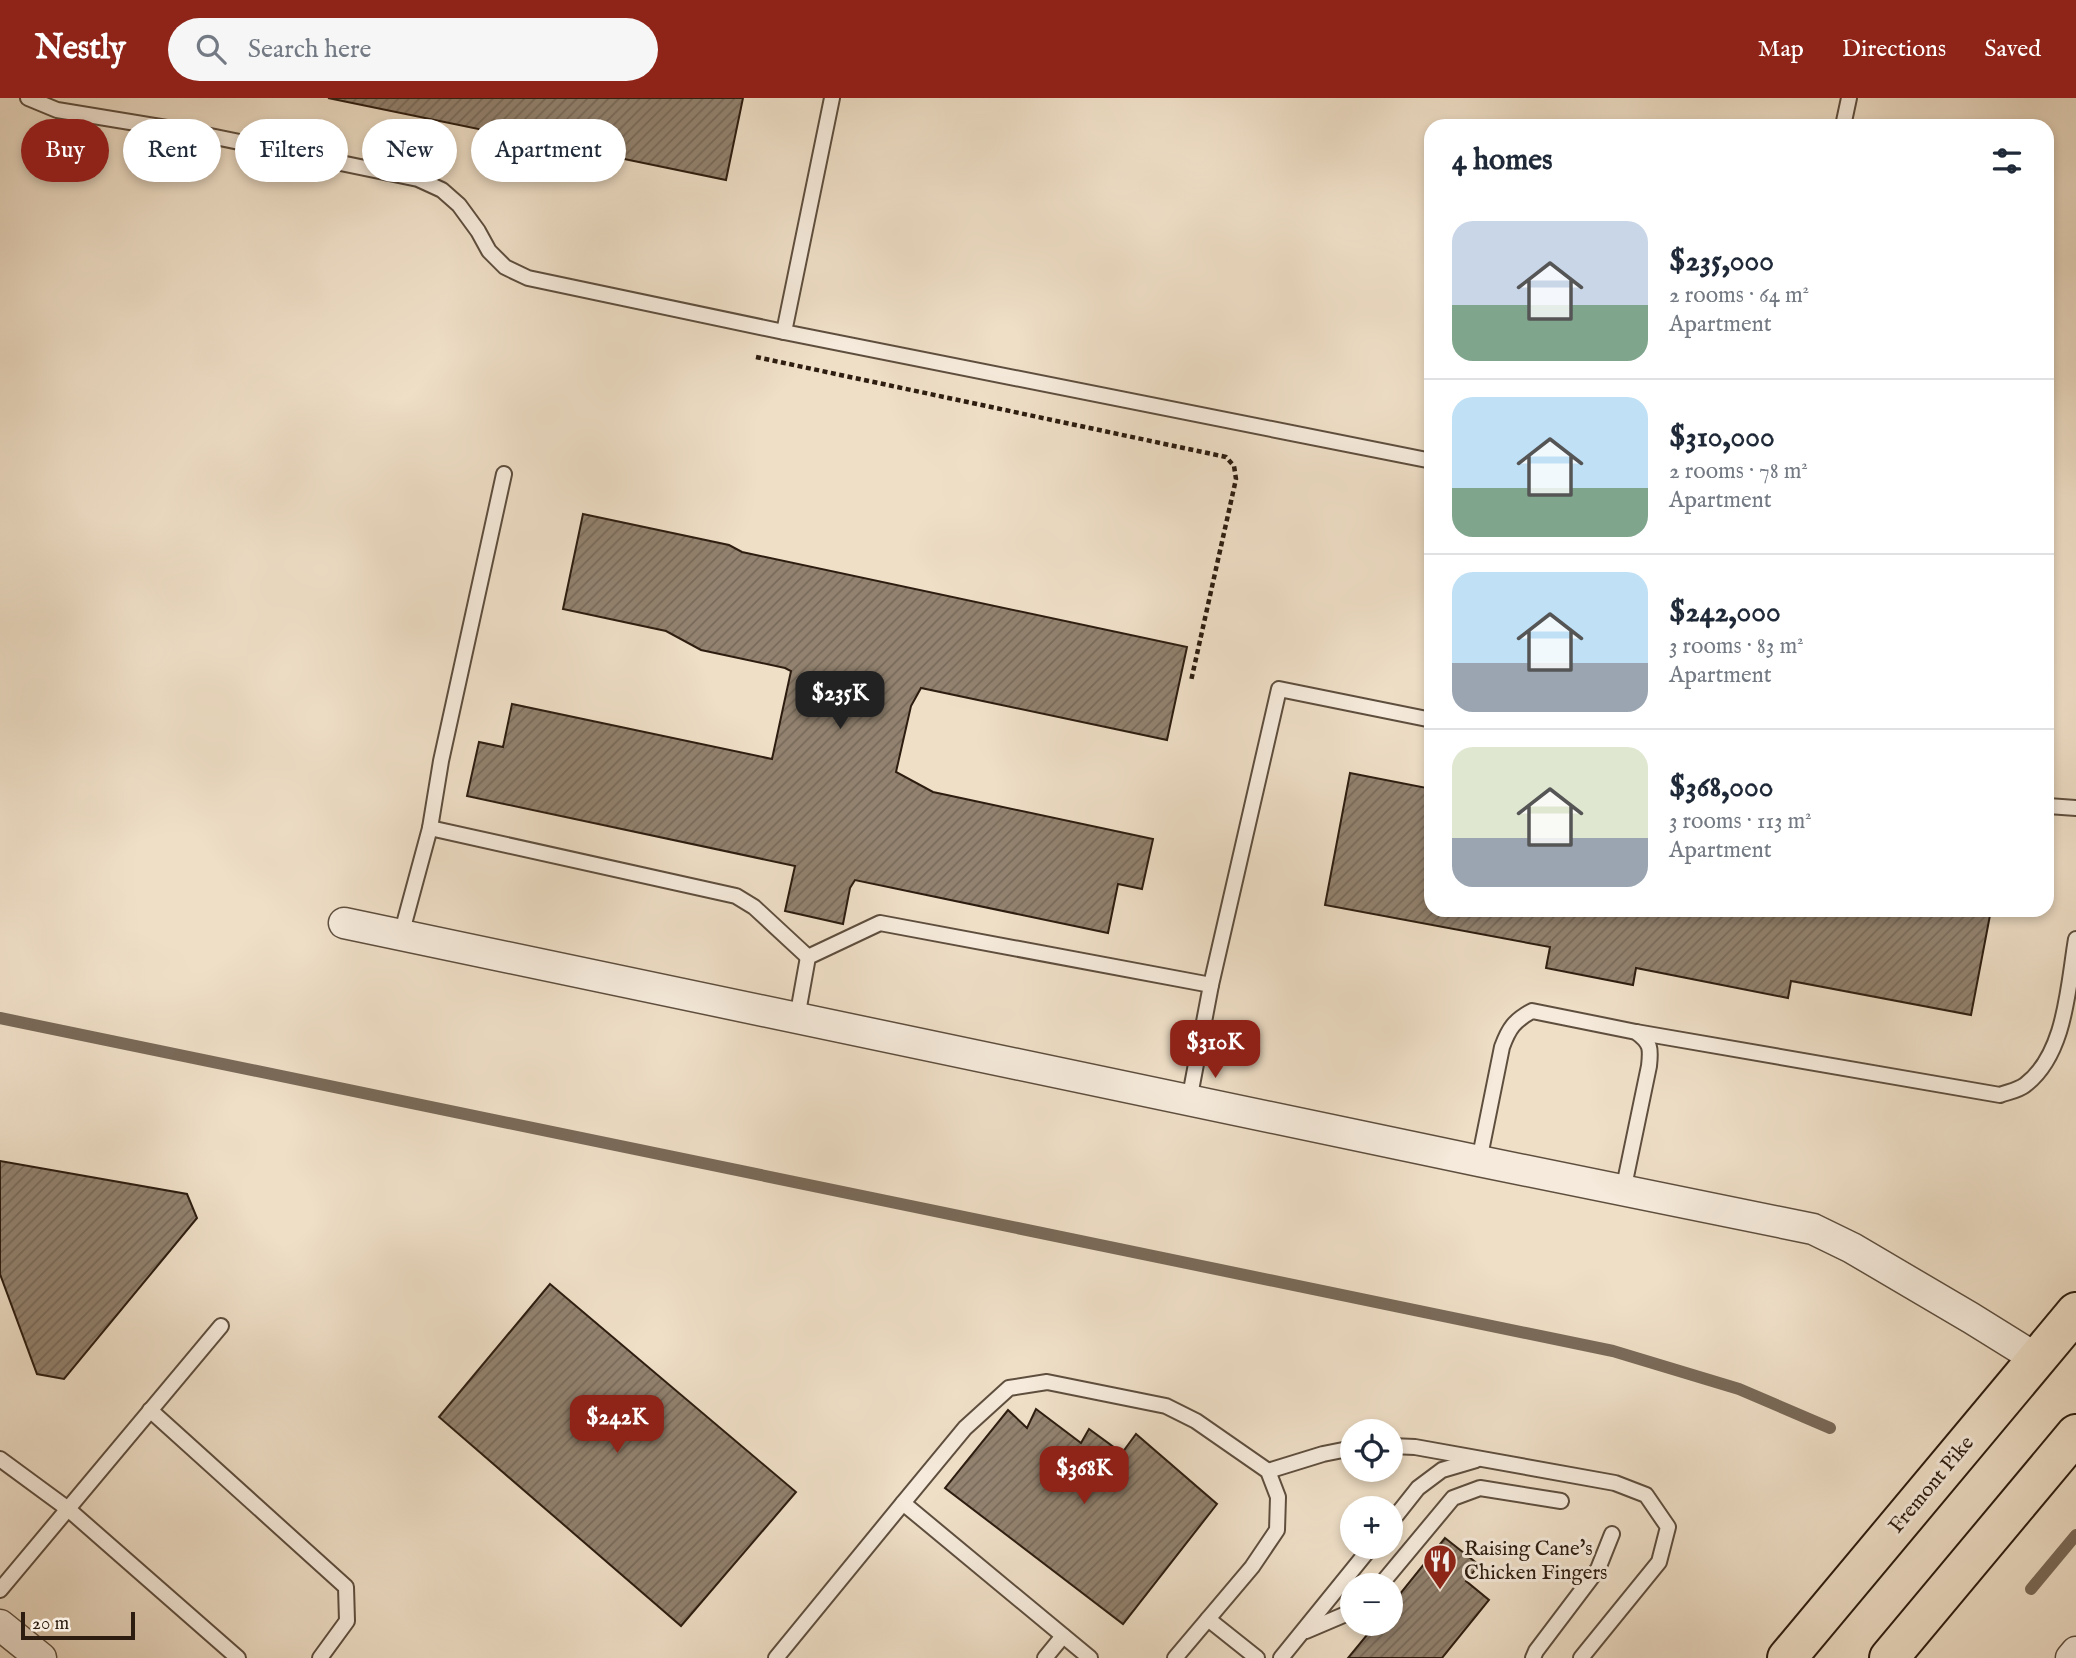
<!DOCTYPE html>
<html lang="en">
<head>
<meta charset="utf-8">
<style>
	body { margin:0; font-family:"IM FELL English",serif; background:#f6f6f7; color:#1f2937; height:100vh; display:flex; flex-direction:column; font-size:26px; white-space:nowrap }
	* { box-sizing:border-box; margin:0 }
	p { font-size:23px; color:#747a83 }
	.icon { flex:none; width:38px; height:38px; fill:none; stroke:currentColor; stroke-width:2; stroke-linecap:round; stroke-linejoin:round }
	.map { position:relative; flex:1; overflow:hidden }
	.sheet { position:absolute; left:1424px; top:21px; width:630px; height:798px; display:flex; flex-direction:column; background:#fff; border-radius:21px; box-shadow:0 4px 10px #0003 }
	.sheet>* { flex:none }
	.top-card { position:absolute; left:21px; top:21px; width:665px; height:63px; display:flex; gap:14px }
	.fabs { position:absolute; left:1340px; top:1321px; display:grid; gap:14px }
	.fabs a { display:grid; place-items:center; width:63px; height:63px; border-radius:50%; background:#fff; box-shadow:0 4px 10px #0003; font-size:35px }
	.scale { position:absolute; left:21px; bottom:18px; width:114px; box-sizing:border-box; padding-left:7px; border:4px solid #2d1d10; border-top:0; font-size:19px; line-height:24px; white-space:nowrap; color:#2d1d10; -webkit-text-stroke:5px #f5eadb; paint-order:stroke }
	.price { position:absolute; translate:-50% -60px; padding:0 16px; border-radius:14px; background:#8f2418; color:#fff; font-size:23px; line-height:46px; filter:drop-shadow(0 2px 4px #0008) }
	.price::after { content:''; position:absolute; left:50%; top:42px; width:21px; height:16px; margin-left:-10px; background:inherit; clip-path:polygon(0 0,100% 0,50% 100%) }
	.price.selected { background:#222; color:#fff }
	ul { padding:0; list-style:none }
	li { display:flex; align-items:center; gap:21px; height:175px; padding:0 28px }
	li+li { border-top:2px solid #e0e1e3 }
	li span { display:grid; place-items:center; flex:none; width:196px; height:140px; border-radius:21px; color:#555 }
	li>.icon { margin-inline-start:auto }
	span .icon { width:84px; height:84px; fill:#fffc; stroke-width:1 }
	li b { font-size:30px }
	h2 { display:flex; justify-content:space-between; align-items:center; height:84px; padding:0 28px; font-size:30px }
	.pill { padding:0 24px; border-radius:32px; background:#fff; box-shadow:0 4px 10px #0003; font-size:24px; line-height:63px }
	.pill.selected { background:#8f2418; color:#fff }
	header { display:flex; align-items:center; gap:42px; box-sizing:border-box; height:98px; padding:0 35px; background:#8f2418; color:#fff }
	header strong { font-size:33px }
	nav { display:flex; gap:38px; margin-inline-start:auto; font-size:24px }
	.search { width:490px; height:63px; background:#f6f6f7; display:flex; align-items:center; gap:18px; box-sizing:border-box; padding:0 24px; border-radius:38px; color:#747a83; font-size:26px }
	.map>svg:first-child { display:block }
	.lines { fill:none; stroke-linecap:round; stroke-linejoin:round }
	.stream { stroke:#7a6a59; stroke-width:12 }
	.building { fill:url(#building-hatch); stroke:#2d1d10; stroke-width:2 }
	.service-casing { stroke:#5e4e3e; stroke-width:18 }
	.minor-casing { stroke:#5e4e3e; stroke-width:33 }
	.trunk-casing { stroke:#2d1d10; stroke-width:42 }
	.path { stroke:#2d1d10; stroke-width:4.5; stroke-dasharray:5 3.5; stroke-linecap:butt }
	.service { stroke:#f5eadb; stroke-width:14 }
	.minor { stroke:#f5eadb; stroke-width:30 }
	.trunk { stroke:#efdfc7; stroke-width:38 }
	.labels { text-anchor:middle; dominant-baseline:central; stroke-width:6; stroke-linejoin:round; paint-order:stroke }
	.street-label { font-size:21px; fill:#2d1d10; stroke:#f5eadb }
	.poi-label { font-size:21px; fill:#2d1d10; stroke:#f5eadb; text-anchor:start }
</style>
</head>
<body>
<header>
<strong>Nestly</strong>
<div class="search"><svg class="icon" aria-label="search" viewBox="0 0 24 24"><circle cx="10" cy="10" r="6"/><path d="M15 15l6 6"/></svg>Search here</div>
<nav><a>Map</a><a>Directions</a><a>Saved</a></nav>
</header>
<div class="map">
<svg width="2076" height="1560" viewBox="0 0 2076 1560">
	<defs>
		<pattern id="building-hatch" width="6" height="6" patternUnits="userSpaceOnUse" patternTransform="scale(1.75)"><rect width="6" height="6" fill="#92826f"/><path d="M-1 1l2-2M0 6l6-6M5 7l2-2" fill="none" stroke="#786a5a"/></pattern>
	</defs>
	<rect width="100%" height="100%" fill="#efdfc7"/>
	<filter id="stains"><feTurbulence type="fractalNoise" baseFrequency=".00286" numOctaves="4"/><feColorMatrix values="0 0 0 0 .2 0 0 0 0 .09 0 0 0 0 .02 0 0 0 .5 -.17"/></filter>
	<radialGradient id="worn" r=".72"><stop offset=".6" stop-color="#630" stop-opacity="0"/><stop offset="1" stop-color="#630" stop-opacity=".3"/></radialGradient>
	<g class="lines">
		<!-- stream -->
		<g class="stream">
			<path d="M0,920L1613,1253L1739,1291L1830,1330"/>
			<path d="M2031,1491L2076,1437"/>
		</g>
	</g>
	<!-- building -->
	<g class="building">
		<path d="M328,0H743L726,82Z"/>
		<path d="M583,416L729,447L742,454L1187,549L1167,642L921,590L911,608L896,674L933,694L1153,741L1142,791L1118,786L1108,835L855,782L850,790L843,826L785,813L795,768L467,698L479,644L503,649L512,606L772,661L791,573L785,570L701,552L666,533L563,511Z"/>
		<path d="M1350,675L1432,691V812H1991L1971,917L1791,883L1788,900L1636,870L1633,887L1546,870L1550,849L1325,807Z"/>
		<path d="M0,1063L187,1096L197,1120L64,1281L37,1276L0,1176Z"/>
		<path d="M550,1186L796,1394L681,1528L439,1319Z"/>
		<path d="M1036,1311L1081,1345L1089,1331L1122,1355L1136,1336L1217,1406L1123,1526L945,1390L1008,1312L1027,1330Z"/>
		<path d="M1445,1440L1479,1467L1466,1483L1489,1502L1442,1560H1348L1376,1526H1391V1507Z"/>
	</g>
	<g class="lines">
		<!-- service casing -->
		<g class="service-casing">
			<g id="service">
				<path d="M28,0L57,12L191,34L418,81L442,92L459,107L478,133L489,153L505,169L528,180L784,234"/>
				<path d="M832,0L784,234L1432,363"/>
				<path d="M1843,28L1849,0"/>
				<path d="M2048,708L2076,710"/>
				<path d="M430,730L441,663L504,376"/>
				<path d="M401,837L430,730L736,798L754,809L808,859"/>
				<path d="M797,920L808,859L880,825L1211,887"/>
				<path d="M1636,934L2000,997C2008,994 2019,992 2025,987C2066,956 2068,888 2076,841"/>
				<path d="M1189,1003L1211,887L1279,591L1432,622"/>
				<path d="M1479,1063L1502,949C1509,930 1514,923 1532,913L1636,934C1651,945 1651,950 1649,968L1623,1093"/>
				<path d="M150,1312L346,1489L347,1523L320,1560"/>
				<path d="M1391,1348L1415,1349L1615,1385L1646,1397L1668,1429L1659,1464L1581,1560"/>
				<path d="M0,1361L68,1411L238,1560"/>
				<path d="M1268,1373L1323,1356L1353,1350"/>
				<path d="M903,1405L965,1330L1009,1290L1047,1284L1166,1308L1196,1323L1268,1373L1278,1399L1277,1432L1252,1469L1175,1560"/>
				<path d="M1391,1424L1418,1390L1442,1372L1476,1362"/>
				<path d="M1383,1484L1453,1400L1480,1390L1561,1403"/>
				<path d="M0,1492L221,1228"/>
				<path d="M1208,1521L1257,1560"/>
				<path d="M1306,1533L1353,1513"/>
				<path d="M776,1560L903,1405L1090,1560"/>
				<path d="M1045,1560L1063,1538"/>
				<path d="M1281,1560L1371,1449"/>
				<path d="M1533,1560L1536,1553L1598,1471L1612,1436"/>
			</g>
		</g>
		<!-- minor casing -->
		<g class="minor-casing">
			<g id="minor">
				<path d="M344,825L1479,1063L1813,1131L1852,1150L1971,1220L2037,1261"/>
				<path d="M0,1527L41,1560"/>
				<path d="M2071,1560L2076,1554"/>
			</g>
		</g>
		<!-- trunk casing -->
		<g class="trunk-casing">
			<g id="trunk">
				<path d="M1787,1560L2076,1214"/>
				<path d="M1889,1560L2076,1336"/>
			</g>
		</g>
		<!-- path -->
		<path class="path" d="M756,259L1226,359L1234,368L1236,381L1191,583"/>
		<!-- service -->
		<use href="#service" class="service"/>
		<!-- minor -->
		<use href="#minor" class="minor"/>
		<!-- trunk -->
		<use href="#trunk" class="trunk"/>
	</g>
	<!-- icons -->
	<defs>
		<g id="restaurant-pin" transform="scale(1.75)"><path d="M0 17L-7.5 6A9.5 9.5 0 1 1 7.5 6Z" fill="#8f2418" stroke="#f5eadb"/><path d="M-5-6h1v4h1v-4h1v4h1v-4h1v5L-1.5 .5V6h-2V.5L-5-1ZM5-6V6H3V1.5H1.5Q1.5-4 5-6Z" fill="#fff"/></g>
	</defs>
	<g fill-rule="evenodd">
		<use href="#restaurant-pin" x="1440" y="1463"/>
	</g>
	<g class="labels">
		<!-- street labels -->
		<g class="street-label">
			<text transform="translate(1932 1387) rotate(-50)">Fremont Pike</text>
		</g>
		<!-- poi labels -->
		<g class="poi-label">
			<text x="1464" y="1451">Raising Cane's<tspan x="1464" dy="24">Chicken Fingers</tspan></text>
		</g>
	</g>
	<rect width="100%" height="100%" filter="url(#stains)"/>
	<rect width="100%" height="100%" fill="url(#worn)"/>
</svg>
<div class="fabs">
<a><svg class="icon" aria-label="locate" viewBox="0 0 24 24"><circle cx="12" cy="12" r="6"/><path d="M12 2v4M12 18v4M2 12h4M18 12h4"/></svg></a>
<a>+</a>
<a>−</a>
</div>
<div class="scale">20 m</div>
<b class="price selected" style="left:840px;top:633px">$235K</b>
<b class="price" style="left:1215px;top:982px">$310K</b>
<b class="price" style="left:617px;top:1357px">$242K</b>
<b class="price" style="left:1084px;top:1408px">$368K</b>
<div class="top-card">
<a class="pill selected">Buy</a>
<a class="pill">Rent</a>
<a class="pill">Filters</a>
<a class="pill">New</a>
<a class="pill">Apartment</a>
</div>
<section class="sheet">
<h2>4 homes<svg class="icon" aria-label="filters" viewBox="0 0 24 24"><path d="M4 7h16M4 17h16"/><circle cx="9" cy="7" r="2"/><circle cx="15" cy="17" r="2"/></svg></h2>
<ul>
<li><span style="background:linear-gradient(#c9d6e8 60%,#7fa58c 0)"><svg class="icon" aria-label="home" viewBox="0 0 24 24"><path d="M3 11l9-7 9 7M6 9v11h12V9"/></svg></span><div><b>$235,000</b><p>2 rooms · 64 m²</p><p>Apartment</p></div></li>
<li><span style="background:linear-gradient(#bfe0f5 65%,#7fa58c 0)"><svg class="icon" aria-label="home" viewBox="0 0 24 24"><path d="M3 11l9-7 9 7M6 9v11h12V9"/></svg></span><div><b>$310,000</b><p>2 rooms · 78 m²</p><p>Apartment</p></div></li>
<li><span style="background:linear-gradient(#bfe0f5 65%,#9aa5b1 0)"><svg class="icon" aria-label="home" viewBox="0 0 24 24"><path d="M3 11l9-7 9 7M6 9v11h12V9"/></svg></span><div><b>$242,000</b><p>3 rooms · 83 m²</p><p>Apartment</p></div></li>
<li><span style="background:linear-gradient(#dfe7d0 65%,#9aa5b1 0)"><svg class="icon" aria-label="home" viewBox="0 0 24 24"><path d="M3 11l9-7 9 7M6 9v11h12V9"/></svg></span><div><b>$368,000</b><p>3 rooms · 113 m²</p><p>Apartment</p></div></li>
</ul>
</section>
</div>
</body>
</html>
